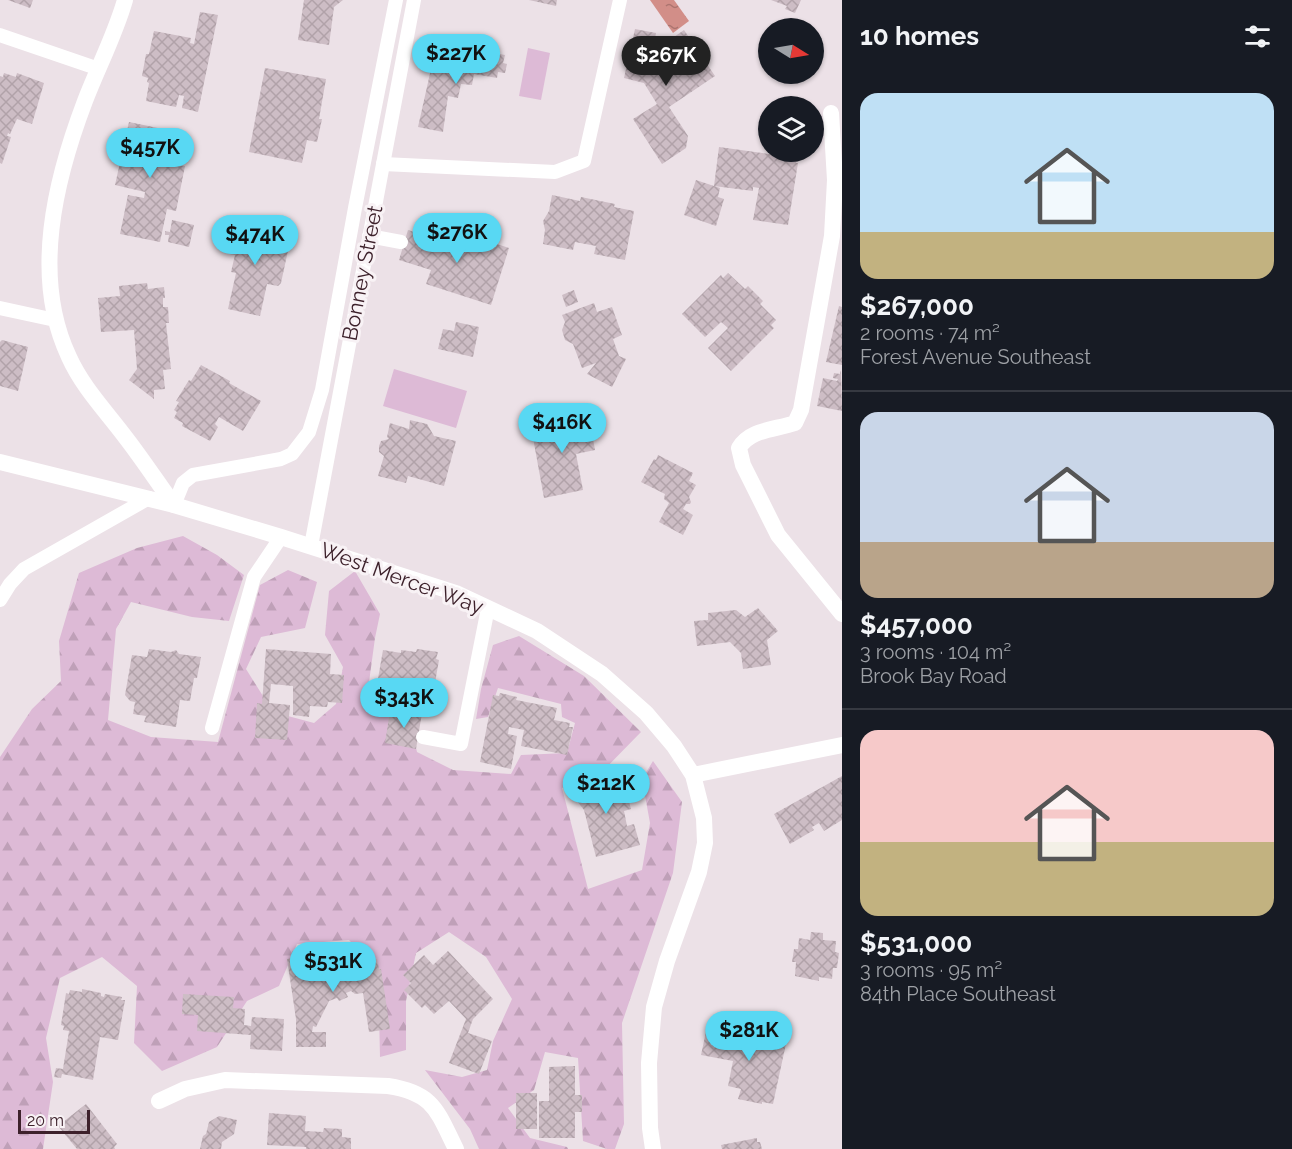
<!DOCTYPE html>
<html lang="en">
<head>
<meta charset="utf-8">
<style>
	body { margin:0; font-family:Raleway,sans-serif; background:#242831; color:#f1f3f6; height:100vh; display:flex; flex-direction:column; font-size:22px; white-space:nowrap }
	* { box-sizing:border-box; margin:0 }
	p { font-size:20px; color:#9ea1a6 }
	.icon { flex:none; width:33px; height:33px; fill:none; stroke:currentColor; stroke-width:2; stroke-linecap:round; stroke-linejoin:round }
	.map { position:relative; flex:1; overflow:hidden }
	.drawer { display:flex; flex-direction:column; background:#171b24; width:450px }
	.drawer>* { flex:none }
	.needle { width:39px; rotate:101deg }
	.controls { position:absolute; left:758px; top:18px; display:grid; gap:12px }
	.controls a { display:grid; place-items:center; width:66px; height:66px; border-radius:50%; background:#171b24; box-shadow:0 2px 4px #0004; font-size:30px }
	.scale { position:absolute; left:18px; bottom:15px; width:72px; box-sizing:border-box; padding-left:6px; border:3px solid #3d212b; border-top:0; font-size:16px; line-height:21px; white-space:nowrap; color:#3d212b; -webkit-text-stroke:4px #f8f2f5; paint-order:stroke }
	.price { position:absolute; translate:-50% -51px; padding:0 14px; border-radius:21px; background:#58d8f3; color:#111; font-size:20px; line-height:39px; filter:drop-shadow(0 2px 3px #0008) }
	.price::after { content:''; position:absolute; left:50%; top:36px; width:18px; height:14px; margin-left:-9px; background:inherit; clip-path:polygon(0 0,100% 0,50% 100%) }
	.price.active { background:#222; color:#fff }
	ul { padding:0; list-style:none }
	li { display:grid; align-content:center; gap:12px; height:318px; padding:0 18px }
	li+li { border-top:2px solid #363941 }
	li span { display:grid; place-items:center; height:186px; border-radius:18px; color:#555 }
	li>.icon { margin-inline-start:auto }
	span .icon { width:108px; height:108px; fill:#fffc; stroke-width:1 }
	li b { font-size:26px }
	h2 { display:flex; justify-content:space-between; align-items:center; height:72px; padding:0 18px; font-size:26px }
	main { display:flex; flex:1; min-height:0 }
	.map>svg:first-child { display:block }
	.green { fill:#ddbad6 }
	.forest { fill:url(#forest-firs) }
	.water { fill:url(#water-ripples) }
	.building { fill:url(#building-cross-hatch) }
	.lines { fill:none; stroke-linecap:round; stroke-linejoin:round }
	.service { stroke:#fff; stroke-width:14 }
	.minor { stroke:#fff; stroke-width:16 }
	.tertiary { stroke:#fff; stroke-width:16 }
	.labels { text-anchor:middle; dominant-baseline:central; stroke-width:6; stroke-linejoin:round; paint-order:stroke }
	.street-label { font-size:21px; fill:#3d212b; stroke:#f8f2f5 }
</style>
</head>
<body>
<main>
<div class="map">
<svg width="842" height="1149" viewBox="0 0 842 1149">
	<defs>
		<pattern id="forest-firs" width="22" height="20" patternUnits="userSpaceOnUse" patternTransform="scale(1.5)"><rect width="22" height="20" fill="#ddbad6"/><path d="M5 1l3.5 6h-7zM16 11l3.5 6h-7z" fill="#bfa0b8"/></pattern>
		<pattern id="water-ripples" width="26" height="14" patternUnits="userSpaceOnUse" patternTransform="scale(1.5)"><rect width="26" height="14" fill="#d28e88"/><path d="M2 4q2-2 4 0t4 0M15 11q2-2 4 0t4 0" fill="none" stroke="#ac746f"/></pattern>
		<pattern id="building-cross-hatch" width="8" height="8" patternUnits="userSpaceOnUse" patternTransform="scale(1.5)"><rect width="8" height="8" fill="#cdbdc5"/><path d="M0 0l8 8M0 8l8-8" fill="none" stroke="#b1a2a9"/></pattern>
	</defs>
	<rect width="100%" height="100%" fill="#ece1e7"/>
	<!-- green -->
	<g class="green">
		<path d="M528,48L550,53L541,100L519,96Z"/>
		<path d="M394,369L467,391L456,428L383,406Z"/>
	</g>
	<!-- forest -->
	<path class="forest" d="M183,536L217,555L244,575L229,621L192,617L131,602L116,629L108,720L151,737L218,742L260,585L288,570L317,582L305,628L261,637L246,669L273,712L314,723L336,704L343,667L325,635L329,591L355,571L380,614L375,638L367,697L411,726L417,752L453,770L511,774L521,755L567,753L575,723L562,717L561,704L498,688L488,717L476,719L481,689L493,645L519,636L584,676L641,732L598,776L562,788L588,889L642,870L650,823L642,779L653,761L682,802L673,873L622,1023L624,1124L615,1149H607L583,1141L578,1058L545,1052L534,1090L508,1108L530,1138L567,1147L568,1149H479L470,1129L425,1070L462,1077L487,1070L493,1041L512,999L486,957L449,932L416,953L406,1001V1050L380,1057L378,970L349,940L297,944L279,986L247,1001L217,1047L162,1071L134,1043L137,986L102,957L60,978L46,1038L53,1082L43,1149H0V757L32,709L61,681L59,641L79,573L137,548Z"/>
	<!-- water -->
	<path class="water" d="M650,0H674L689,21L673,33Z"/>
	<!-- building -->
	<g class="building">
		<path d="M8,0H33L30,8Z"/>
		<path d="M304,0H343L334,7L329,45L298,40Z"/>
		<path d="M529,0H557L556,6Z"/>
		<path d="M771,0H801L795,13L785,9L787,6Z"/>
		<path d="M200,12L218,15L198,112L182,108L184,96L179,95L176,107L146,101L149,83L147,82L148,78L142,76L146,54H149L154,31L191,38L190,43L194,44Z"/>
		<path d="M635,29L656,33L654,44L661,46L684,30L715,76L669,107L688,136L686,148L662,164L633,119L657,104L644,83L624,78Z"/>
		<path d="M467,48L505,55L503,63L507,64L505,73L498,72L497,78L474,74L472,85L461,84L458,98L448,96L443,132L418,127L431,69L448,72L450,66L463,69L464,63H461L463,54L466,55Z"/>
		<path d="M265,68L326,79L319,119H322L317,142L307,140L302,163L249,152Z"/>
		<path d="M4,73L16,77L17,73L44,83L32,124L17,119L10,134L8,133L7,136L11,137L2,164L0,163V76L3,77Z"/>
		<path d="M129,122L182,133L176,165L185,166L176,211L167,209L160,242L120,234L128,195L144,198L145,192L115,185Z"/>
		<path d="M719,147L797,158L796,163H798L788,225L753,220L759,188L753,187V191L714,186L720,188L718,197L724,199L716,226L684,215L696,180L714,186Z"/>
		<path d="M552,195L580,201L581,197L615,204L614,207L634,211L625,260L594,254L596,246L575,242L573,250L543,244L545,230L543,221L549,211Z"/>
		<path d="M238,219L262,225L261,230L265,231L264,233L288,238L286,245L289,246L281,283L278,286L267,284L260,316L228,309L236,273L231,272L235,255L230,254Z"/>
		<path d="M172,220L194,225L189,247L168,242L169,235H165V231L170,232Z"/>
		<path d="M433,228L454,234L451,242L481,252L485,240L509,248L491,305L426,284L431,270L399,260L408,230L430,237Z"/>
		<path d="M728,273L743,287L745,289L748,286L763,301L760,304L776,320L771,325L774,328L731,371L708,348L728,328L721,322L705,337L682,314L721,275L723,278Z"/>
		<path d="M147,283L148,289L164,287L165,298H163V307H168L169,323H166L171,369L163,370L165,389L154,390V399L129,380L137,369L134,330L101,332L98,298L120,296L119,286Z"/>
		<path d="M574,290L578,302L566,307L562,295Z"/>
		<path d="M594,303L597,312L612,307L622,335L613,339L619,356L626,359L612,387L587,374L596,363L582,368L573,344L565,340L562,330L565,322L562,315Z"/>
		<path d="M839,306L842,307V365L826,362Z"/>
		<path d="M456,322L479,327L473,357L438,349L443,329L454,331Z"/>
		<path d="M2,340L28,347L18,391L0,386V342Z"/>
		<path d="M201,365L230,381L229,383L261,401L243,431L219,417L215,424L218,427L210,441L182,426L183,423L174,418L177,412L174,410L179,402L176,401L189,380L191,381Z"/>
		<path d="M841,370L842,411L817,406L823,378L837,381L838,379L833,378L834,373L840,374Z"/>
		<path d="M589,416L595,450L576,454L583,490L544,498L531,427Z"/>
		<path d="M410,420L427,424L434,436L456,441L444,486L408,476L406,483L378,476L384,456L379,452V446L381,441L389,439L387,437L390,423L409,429Z"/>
		<path d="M658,455L693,473L689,481L696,485L689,497L691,502L690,504H686L683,509L693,515L683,535L659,522L669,503L664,499L665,494L641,482L654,459L656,460Z"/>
		<path d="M758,608L778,631L767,640L771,665L743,669L741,653L730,642L697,646L694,621L708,620V613L736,610L745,617Z"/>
		<path d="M149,649L171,652L176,650L179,654L201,657L197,678H194L190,701L180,700L176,727L144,722L146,716L133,714L135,702L130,701L125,695L132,655L147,657Z"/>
		<path d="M266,649L331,654L330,674L344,675L342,703L328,702L327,707L310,706L309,717L293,715V686L271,684L269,703L290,705L287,740L255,738L257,703L262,704Z"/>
		<path d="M417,649L438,652L436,659L439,660L432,700L419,698V701L388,696V692L376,690L383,650L401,653V650L416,652Z"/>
		<path d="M500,693L517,697L516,700L557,708L554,720L570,723L569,727H573L567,755L521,746L524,730L509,727L508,734L517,736L511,769L480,762L493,695L499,696Z"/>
		<path d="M407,710L422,713L416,749L385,743L390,711L406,714Z"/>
		<path d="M591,773L602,784L623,779L631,809L624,811L627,826L634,824L640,845L596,857L584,810L570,792Z"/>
		<path d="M842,776V820L824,831L819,823L812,827L814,830L790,844L774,814Z"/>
		<path d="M811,932L823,933V940L836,941L835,952L839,953L837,968H833L832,979L819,977V981L795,976L796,962H792L794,949H798L799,938L810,940Z"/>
		<path d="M305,949L307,956L318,955L319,967L343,963V961L358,958V962L377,959L379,969H381L390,1029L369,1032L363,993L355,994L351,991L346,993L348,997L339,1001L337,998L329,1001L316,1027L313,1026L312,1032H326V1047H296V1019L287,959L293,958L292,951Z"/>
		<path d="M448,951L493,999L473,1019L468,1033L492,1041L479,1074L449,1063L466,1019L449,1001L434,1014L425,1005L422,1008L404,990L411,983L403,975L424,955L433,965Z"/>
		<path d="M82,989L101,993V996L104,997L105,994L122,997L121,1000H125L118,1040L100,1037L93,1080L62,1074L61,1078L54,1077L56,1068L63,1069L69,1031L63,1030L64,1026L61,1025L66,993L69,994L70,990L82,992Z"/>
		<path d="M183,994L234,997L233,1008L245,1009L244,1025L251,1026L252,1017L284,1019L282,1051L250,1049L251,1035L197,1031L198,1015L182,1014Z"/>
		<path d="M707,1027L758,1037L759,1033L787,1039L773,1104L762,1102V1104L738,1099L741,1089L728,1086L733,1061L701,1055Z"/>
		<path d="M575,1066V1095H582V1112H575V1138H539V1101H549V1067Z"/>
		<rect x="516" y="1093" width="21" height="36"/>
		<path d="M86,1104L117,1144L114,1147L115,1149H77L58,1126Z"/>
		<path d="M269,1113L306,1116L305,1131L323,1132L324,1128L342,1129V1137L351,1138V1149H306V1147L267,1145Z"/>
		<path d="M219,1116L237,1120L234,1134L222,1142L221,1149H200L203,1136L206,1134L209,1122Z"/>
		<path d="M757,1138V1142H760L762,1149H722L721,1145Z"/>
	</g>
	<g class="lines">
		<!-- service -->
		<g class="service">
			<path d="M0,35L99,69"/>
			<path d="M383,164L555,172L584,161L620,0"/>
			<path d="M369,236L401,242"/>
			<path d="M0,308L55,320"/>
			<path d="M174,505L183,483L193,475L281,459L292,454L309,432L322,390L355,208L396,0"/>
			<path d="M311,546L414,0"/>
			<path d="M0,600L10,584L24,569L149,498"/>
			<path d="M212,728L254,577L281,537"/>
			<path d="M423,737L461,744L488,608"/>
		</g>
		<!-- minor -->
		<g class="minor">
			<path d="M125,0C115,35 98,67 85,101C55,180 31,277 69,357C83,388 106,411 126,438C143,460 158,483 174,505"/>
			<path d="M831,113L835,180L832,236L801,410L795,423C775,430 750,429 739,448L743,465L778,535L842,614"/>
			<path d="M693,775L842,745"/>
			<path d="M159,1101L185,1089L225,1080L388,1086C434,1093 437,1111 456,1149"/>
		</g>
		<!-- tertiary -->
		<path class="tertiary" d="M0,462L174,505L281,537L456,593L537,631L602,674L646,713L674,746L693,775L704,818L705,843L699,872L667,961L654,1007L649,1063L650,1128L653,1149"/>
	</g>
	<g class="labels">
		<!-- street labels -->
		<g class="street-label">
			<text transform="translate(362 273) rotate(-79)">Bonney Street</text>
			<text transform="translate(402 578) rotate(20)">West Mercer Way</text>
		</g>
	</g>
</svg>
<div class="controls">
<a><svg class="needle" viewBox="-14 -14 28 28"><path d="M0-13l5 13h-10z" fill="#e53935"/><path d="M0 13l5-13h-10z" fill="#9ea1a6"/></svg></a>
<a><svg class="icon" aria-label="layers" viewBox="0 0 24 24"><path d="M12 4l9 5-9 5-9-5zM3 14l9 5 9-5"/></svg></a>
</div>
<div class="scale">20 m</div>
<b class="price" style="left:456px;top:85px">$227K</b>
<b class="price active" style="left:666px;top:87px">$267K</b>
<b class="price" style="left:150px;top:179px">$457K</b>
<b class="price" style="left:457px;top:264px">$276K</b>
<b class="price" style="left:255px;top:266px">$474K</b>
<b class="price" style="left:562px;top:454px">$416K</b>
<b class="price" style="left:404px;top:729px">$343K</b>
<b class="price" style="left:606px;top:815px">$212K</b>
<b class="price" style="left:333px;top:993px">$531K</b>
<b class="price" style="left:749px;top:1062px">$281K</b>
</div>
<section class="drawer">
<h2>10 homes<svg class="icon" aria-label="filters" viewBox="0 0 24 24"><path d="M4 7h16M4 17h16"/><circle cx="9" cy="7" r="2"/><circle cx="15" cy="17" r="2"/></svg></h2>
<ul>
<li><span style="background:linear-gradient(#bfe0f5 75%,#c2b280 0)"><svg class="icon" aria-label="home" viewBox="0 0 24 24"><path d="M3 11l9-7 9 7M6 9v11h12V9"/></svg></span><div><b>$267,000</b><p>2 rooms · 74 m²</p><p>Forest Avenue Southeast</p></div></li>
<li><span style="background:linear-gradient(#c9d6e8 70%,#b9a48a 0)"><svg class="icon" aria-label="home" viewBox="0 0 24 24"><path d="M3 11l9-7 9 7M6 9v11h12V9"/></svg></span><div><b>$457,000</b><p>3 rooms · 104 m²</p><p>Brook Bay Road</p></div></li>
<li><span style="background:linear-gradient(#f6c9c9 60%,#c2b280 0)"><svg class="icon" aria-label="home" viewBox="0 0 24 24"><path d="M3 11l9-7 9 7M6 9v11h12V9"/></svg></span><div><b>$531,000</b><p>3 rooms · 95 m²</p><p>84th Place Southeast</p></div></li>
</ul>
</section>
</main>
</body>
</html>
